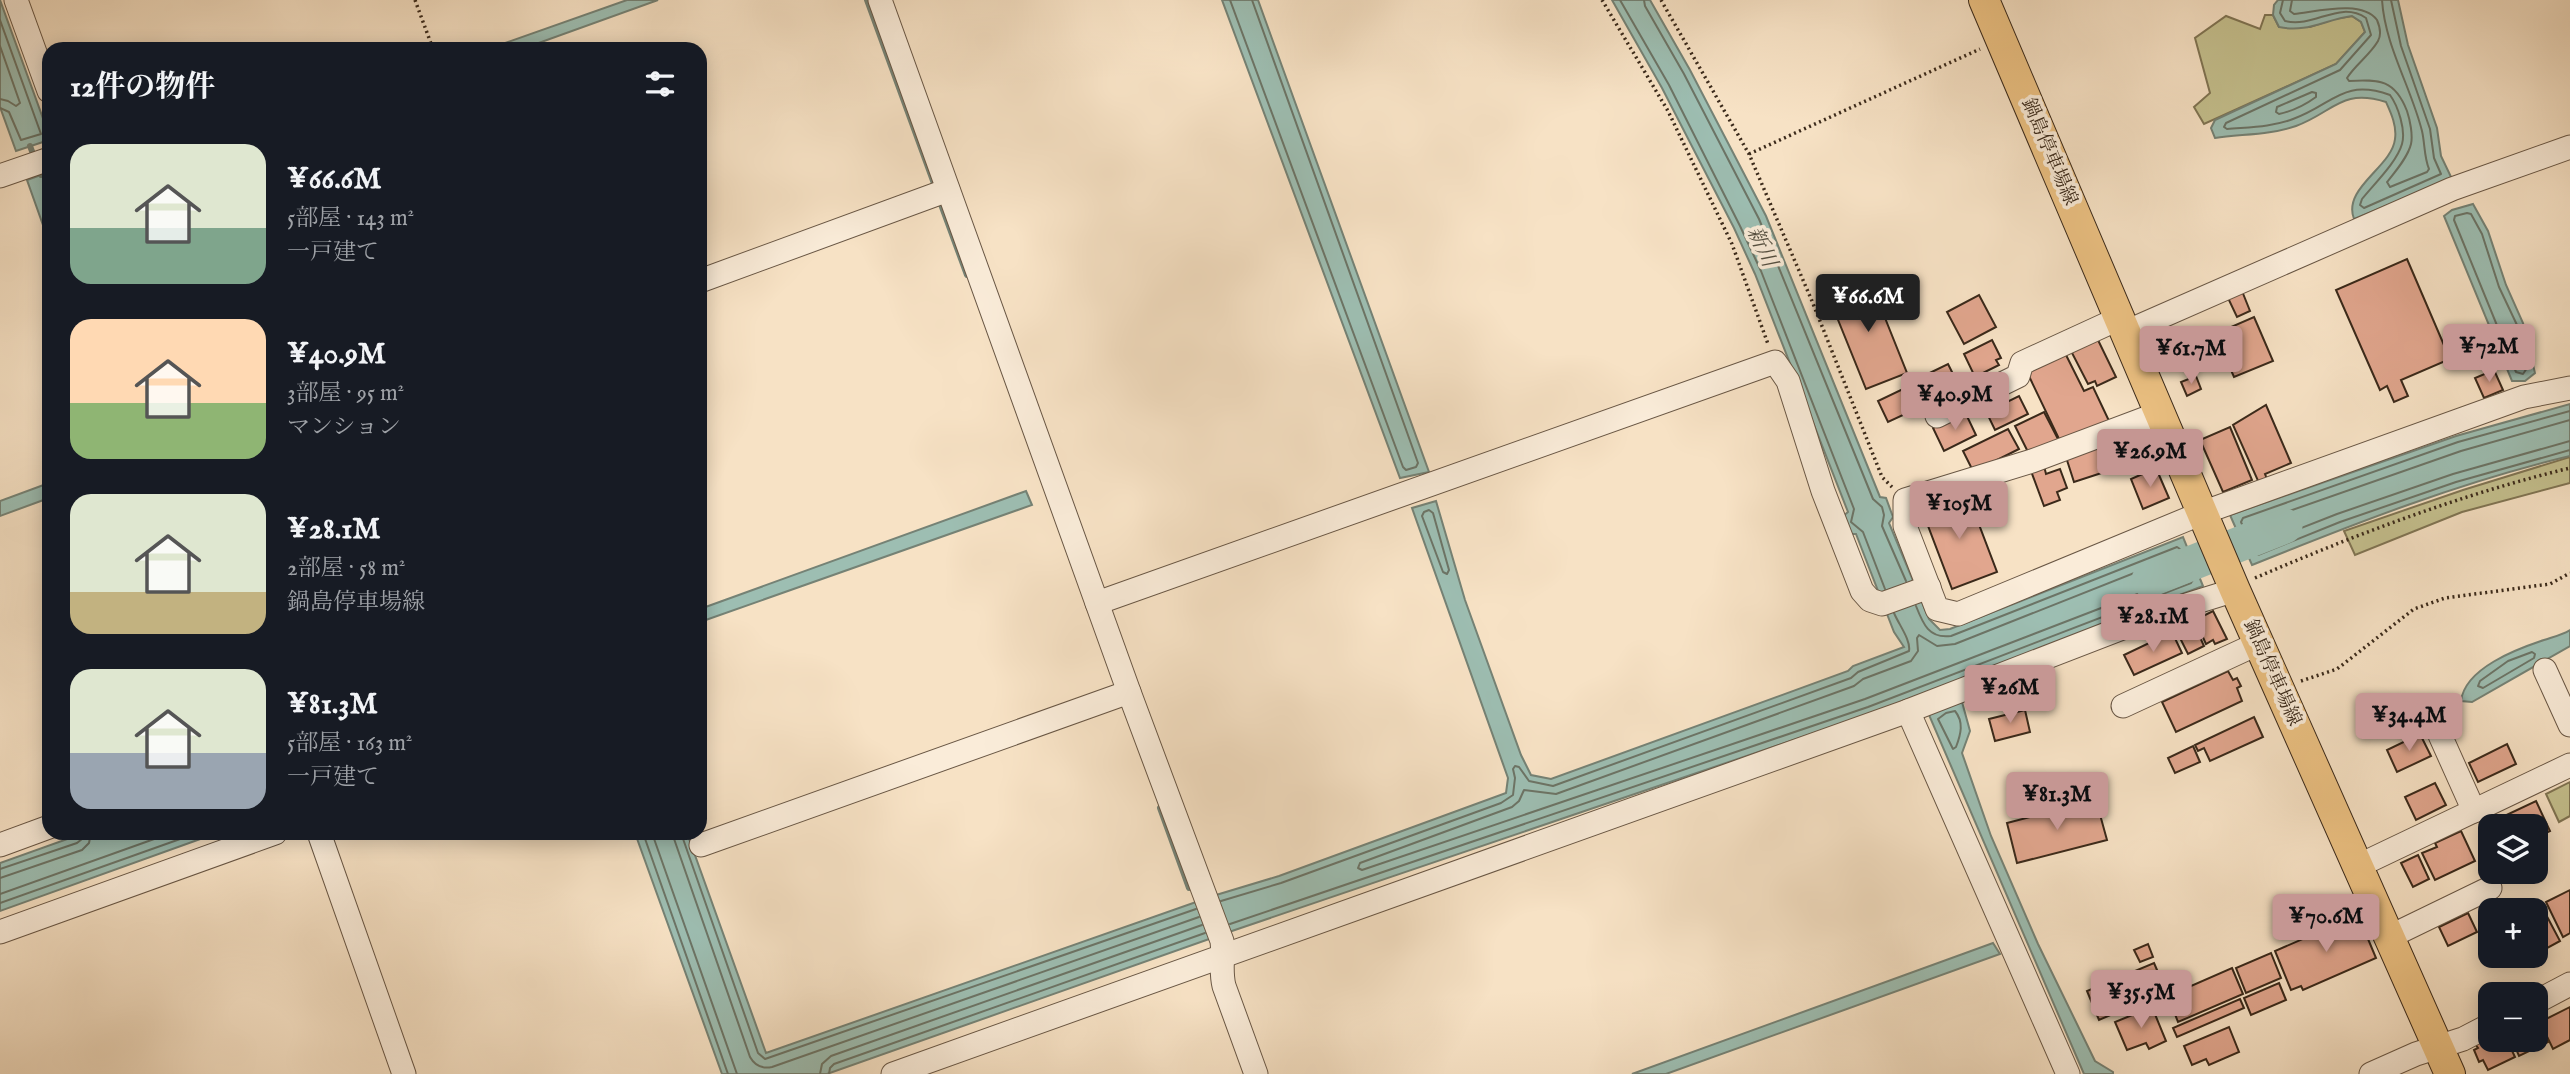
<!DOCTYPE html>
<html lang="ja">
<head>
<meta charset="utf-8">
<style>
	body { margin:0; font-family:"IM FELL English","Noto Serif JP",serif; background:#20242c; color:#f1f3f6; height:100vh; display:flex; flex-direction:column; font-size:26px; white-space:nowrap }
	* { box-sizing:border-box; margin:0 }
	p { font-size:23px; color:#9ea1a6 }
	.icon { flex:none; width:38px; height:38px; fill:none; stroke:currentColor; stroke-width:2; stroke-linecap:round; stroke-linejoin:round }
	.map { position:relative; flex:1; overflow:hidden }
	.drawer { position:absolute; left:42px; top:42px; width:665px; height:798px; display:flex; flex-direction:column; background:#171b24; border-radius:21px; box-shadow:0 4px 18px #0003 }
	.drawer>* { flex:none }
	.controls { position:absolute; left:2478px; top:814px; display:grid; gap:14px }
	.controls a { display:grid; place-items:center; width:70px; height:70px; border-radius:14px; background:#171b24; box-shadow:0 4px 18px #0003; font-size:35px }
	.price { position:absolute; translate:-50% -60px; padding:0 16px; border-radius:7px; background:#c59692; color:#111; font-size:23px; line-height:46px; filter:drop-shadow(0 2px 4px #0008) }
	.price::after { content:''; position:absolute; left:50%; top:42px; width:21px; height:16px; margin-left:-10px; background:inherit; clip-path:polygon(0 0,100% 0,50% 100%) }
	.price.current { background:#222; color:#fff }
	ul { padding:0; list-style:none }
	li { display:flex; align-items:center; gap:21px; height:175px; padding:0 28px }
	li span { display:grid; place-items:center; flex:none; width:196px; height:140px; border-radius:21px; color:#555 }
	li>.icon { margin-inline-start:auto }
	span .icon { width:84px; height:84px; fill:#fffc; stroke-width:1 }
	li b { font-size:30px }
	h2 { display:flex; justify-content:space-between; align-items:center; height:84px; padding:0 28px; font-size:30px }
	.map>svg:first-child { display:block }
	.green { fill:#c5c18f; stroke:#807554; stroke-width:2 }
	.water { fill:#9dbeb2; stroke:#758275; stroke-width:2 }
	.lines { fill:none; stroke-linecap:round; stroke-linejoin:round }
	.shore { stroke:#6c7466; stroke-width:2 }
	.stream { stroke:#758275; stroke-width:6 }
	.river { stroke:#9dbeb2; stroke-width:35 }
	.building { fill:#e1a68e; stroke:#3a291a; stroke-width:2 }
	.minor-casing { stroke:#695745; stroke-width:25 }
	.major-casing { stroke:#3a291a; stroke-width:32 }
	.path { stroke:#3a291a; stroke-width:3.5; stroke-dasharray:2 3.5; stroke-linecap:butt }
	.minor { stroke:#faecd9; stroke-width:23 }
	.major { stroke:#ecc182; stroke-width:30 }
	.labels { text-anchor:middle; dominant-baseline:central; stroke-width:7; stroke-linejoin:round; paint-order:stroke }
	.street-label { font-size:19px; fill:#3a291a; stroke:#faecd9 }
	.water-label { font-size:21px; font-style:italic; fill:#534e40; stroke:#faecd9 }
</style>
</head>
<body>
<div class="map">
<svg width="2570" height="1074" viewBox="0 0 2570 1074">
	<rect width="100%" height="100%" fill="#f7e2c5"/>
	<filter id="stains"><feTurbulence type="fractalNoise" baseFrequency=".00286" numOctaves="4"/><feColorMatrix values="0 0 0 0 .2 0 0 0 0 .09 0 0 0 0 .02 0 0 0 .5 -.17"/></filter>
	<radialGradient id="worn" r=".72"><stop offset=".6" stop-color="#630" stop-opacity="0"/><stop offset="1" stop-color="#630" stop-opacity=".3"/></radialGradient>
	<!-- green -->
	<g class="green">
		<path d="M2265,15H2273L2279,27H2310L2334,19L2352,16L2361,22L2365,32L2336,64L2204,124L2194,107L2210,93L2195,38L2226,16L2260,29Z"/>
		<path d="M2570,457V483L2462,512L2355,555L2344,531L2463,490Z"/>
		<path d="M2570,782V816L2559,822L2546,794Z"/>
	</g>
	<!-- water -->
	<g class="water">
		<path d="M0,0L49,135V140L16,151L0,107Z"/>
		<path d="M627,0H658L522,49H488Z"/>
		<path d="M1222,0H1258L1429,472L1400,478Z"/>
		<path d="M1612,0H1650L1690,70L1766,216L1880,497L1886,498L1893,517L1889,523L1929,619L1940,630L1950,629L2183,537L2203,586L1870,714L1229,932L827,1074H722L635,833H687L766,1053L1216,895L1279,876L1506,793L1508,778L1412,508L1436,501L1465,600L1521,755L1531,775L1551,779L1848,671L1853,666L1904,647L1894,632L1856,534H1849L1842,517L1848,512L1755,274L1734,228L1662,88Z"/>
		<path d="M2278,0H2398L2408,45L2437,128L2441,156L2452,179L2354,219C2342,188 2392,167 2395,139C2397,126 2391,113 2386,102C2341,88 2334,112 2296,126C2270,135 2242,134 2215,138L2211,128L2215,120L2336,64L2365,32L2361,22L2352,16C2324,20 2307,33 2279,27L2273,15L2274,5Z"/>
		<path d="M49,172V242L27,180Z"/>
		<path d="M2473,204L2488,231L2506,285L2523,323L2535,373L2525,381H2512L2444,216L2452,210Z"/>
		<path d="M2570,404V456C2461,482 2356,523 2252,565L2230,515L2456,436Z"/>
		<path d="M49,483V498L0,516V501Z"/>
		<path d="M1026,491L1032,505L700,622V609Z"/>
		<path d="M2570,630V646L2472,702L2461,701C2465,668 2517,649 2544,640C2553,637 2562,635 2570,630Z"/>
		<path d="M1962,702L1970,731L1962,753L1991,836L2038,944L2095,1061L2113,1072V1074H2084L1929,715L1943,707Z"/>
		<path d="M84,833H217L0,911V863Z"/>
		<path d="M1993,943L2000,954L1666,1074H1632Z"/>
	</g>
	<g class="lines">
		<!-- shore -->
		<g class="shore">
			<path d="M1230,0L1403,467L1406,470L1416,467L1418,463L1252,0"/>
			<path d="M1620,0L1669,85L1740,226L1761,271L1854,509L1851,522L1863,532L1885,589"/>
			<path d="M1644,0L1645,6L1684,74L1759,219L1873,499L1882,507L1884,515L1882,526L1906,581"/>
			<path d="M2283,0L2280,13L2285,21C2315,28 2339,0 2366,18L2371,35L2340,70L2226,123L2224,127L2227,129C2249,127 2272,127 2293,119C2333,105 2342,78 2390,95C2398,106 2406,130 2402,144C2397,162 2374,184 2362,199L2360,205L2364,208L2441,174L2434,158L2430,129L2401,46L2391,0"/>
			<path d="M2292,0L2290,11L2294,14C2320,11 2362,0 2377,20C2380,27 2382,34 2378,41C2370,55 2355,65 2347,78L2349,81C2380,79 2395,80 2407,111C2410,120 2413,135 2411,144C2408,157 2395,172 2387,182L2390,187L2427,172L2429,169C2424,157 2425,144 2422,131C2411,87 2385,46 2382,0"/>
			<path d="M0,20L41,134L21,140L9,112L0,108"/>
			<path d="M0,46L20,103L16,106L8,101L0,99"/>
			<path d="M2312,92L2316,93V97C2305,105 2293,111 2279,114L2276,112L2277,107Z"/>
			<path d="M2467,213L2471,214L2482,234L2499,287L2517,325L2527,368L2523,374L2516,372L2454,220L2455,216Z"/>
			<path d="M2570,411L2458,442L2243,518L2241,522L2255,553L2258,555L2340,522L2456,482L2570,450"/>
			<path d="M2570,420L2461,451L2255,523L2252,527L2259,542L2263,543L2337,514L2453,474L2570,441"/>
			<path d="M1429,510L1433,513L1449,570L1447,574L1443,572L1422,516L1424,512Z"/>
			<path d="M2172,558L2175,560L2181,574L2179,578L1865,699L1362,870L1358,868L1360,863L1512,807L1519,801L1524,790L1556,794L1854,686L1863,679L1911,661L1918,651L1917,638L1919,635L1937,646L1955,644Z"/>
			<path d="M2532,652L2535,654L2534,658L2483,688L2478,686L2480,681L2508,661Z"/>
			<path d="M1955,711C1964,722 1961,734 1956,747L1953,749L1938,719L1946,713Z"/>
			<path d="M643,833L728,1074"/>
			<path d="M652,833L737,1074"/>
			<path d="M672,833L750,1057C755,1066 762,1069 772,1067L1199,917"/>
			<path d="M681,833L758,1053L765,1059L1196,909"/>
			<path d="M0,869L77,843L82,839L83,833"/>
			<path d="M0,878L82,850L89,843L91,833"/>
			<path d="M0,894L171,833"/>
			<path d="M1221,901L1281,883L1501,803L1513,795L1515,778L1513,769L1515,766L1519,767L1529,781L1553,786L1851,678L1858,672L1909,651C1911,640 1899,625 1894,613"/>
			<path d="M0,903L197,833"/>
			<path d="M1230,924L1868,707L2191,583L2193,580L2180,549L2177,547L1951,636C1929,639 1923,624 1916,606"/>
			<path d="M820,1074L822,1064L831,1056L1202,925"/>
			<path d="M829,1074L830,1068L834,1064L1205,933"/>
		</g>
		<!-- stream -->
		<g class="stream">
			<path d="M867,0L936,189"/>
			<path d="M30,146L41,175"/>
			<path d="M939,199L967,275"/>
			<path d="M1160,808L1189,888"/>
		</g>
		<!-- river -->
		<path class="river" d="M2149,580L2285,526"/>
	</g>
	<!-- building -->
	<g class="building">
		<path d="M2407,259L2450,359L2401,380L2408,396L2394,402L2387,386L2380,390L2336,290Z"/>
		<path d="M1869,278L1907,373L1866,389L1828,295Z"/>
		<path d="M2242,291L2250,311L2237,317L2228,298Z"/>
		<path d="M1979,295L1996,327L1964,344L1947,312Z"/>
		<path d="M2254,317L2273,361L2234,377L2215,334Z"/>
		<path d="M2198,331L2210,358L2191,366L2180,339Z"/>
		<path d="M2097,338L2116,377L2097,386L2095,381L2088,384L2071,351Z"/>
		<path d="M1992,340L2001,358L1996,360L1999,365L1975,377L1964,354Z"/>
		<path d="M2065,353L2084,391L2093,387L2110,423L2060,441L2027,372Z"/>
		<path d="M1948,364L1961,390L1924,408L1911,382Z"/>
		<path d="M2494,370L2503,390L2484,398L2475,378Z"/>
		<path d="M2196,376L2201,389L2187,396L2181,382Z"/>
		<path d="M1905,388L1916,409L1888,422L1878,401Z"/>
		<path d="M1996,394L2001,405L2019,396L2028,414L1995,430L1981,401Z"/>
		<path d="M2266,405L2291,463L2265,474L2267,479L2259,483L2233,425Z"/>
		<path d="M1965,412L1976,435L1944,451L1933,428Z"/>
		<path d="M2044,412L2059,441L2028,452L2015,426Z"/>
		<path d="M2230,427L2252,480L2223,492L2200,440Z"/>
		<path d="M2008,429L2019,449L1979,469H1972L1963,451Z"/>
		<path d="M2141,433L2155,465L2136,473L2122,441Z"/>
		<path d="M2117,437L2126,465L2074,482L2065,454Z"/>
		<path d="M2044,466L2046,474L2060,469L2067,488L2057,492L2060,500L2044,506L2031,471Z"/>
		<path d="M2156,468L2169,498L2143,509L2131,479Z"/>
		<path d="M1967,493L1997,572L1952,589L1922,510Z"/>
		<path d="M2213,611L2227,639L2215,644L2213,640L2206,644L2195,620Z"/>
		<path d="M2193,622L2204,646L2188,654L2176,630Z"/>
		<path d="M2172,632L2182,653L2134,675L2124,655Z"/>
		<path d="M2228,671L2233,680L2237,678L2241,686L2237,688L2242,701L2176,732L2162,702Z"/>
		<path d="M2025,710L2030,732L1995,741L1989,719Z"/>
		<path d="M2254,717L2263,737L2210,761L2204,748L2198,751L2195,745Z"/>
		<path d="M2420,734L2431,756L2397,772L2387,750Z"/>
		<path d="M2507,744L2516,764L2478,782L2469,763Z"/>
		<path d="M2193,746L2200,762L2175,773L2168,758Z"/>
		<path d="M2435,783L2446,805L2416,820L2405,797Z"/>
		<path d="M2096,800L2107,840L2017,863L2007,823Z"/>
		<path d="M2536,801L2550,831L2536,838V826H2502L2498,819Z"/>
		<path d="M2461,831L2475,861L2435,880L2422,853L2437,847L2435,843Z"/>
		<path d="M2418,855L2429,879L2413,887L2401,863Z"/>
		<path d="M2570,890V933L2563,937L2546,902Z"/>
		<path d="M2542,907L2560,941L2536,954V911Z"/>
		<path d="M2468,913L2477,932L2448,946L2439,927Z"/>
		<path d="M2358,915L2376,958L2303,990L2301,986L2291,990L2275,951Z"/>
		<path d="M2148,944L2153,957L2140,962L2134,950Z"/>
		<path d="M2271,953L2281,978L2246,993L2236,968Z"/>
		<path d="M2508,956H2532L2513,965Z"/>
		<path d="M2154,963L2166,991L2099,1020L2087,991Z"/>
		<path d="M2232,968L2243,994L2178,1022L2168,996Z"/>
		<path d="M2279,983L2286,1000L2251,1015L2244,998Z"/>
		<path d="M2240,999L2244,1008L2177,1037L2173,1028Z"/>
		<path d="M2152,1007L2166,1041L2149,1049L2146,1043L2127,1050L2115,1022Z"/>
		<path d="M2570,1007V1040L2553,1049L2540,1022Z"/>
		<path d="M2536,1018L2548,1042L2519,1056L2513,1042L2536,1040Z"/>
		<path d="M2229,1027L2239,1052L2209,1065L2206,1059L2192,1065L2184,1046Z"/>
		<path d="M2490,1037V1040H2507L2515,1057L2488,1070L2483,1060L2479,1062L2474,1050L2478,1048L2475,1044Z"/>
	</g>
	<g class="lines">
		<!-- minor casing -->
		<g class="minor-casing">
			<g id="minor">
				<path d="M16,0L49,91"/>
				<path d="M880,0L1129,692L1222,941C1224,957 1220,970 1224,986L1256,1074"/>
				<path d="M0,176L49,159"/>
				<path d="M700,281L948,190"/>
				<path d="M2126,332L2452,189L2570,147"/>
				<path d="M2160,413L2032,461L1905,500V526L1937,609L1958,614L2202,513L2524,397L2570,388"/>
				<path d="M1937,416L2018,376L2022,363L2120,318"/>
				<path d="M1097,603L1775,362L1788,381L1823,491L1862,591L1870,600L1882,604L1929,587"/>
				<path d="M2545,670L2570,725"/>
				<path d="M2123,706L2259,643"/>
				<path d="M1908,711L2068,1074"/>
				<path d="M2435,724L2474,811"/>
				<path d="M319,833L404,1074"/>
				<path d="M0,845L49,827"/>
				<path d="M701,845L1129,692"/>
				<path d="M2358,866L2570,765"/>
				<path d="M0,932L275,833"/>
				<path d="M2389,937L2490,888"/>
				<path d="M2536,1002L2570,984"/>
				<path d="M893,1074L1908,711L2161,613L2235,590"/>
				<path d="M2371,1074L2416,1054L2463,1039L2490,1025"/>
			</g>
		</g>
		<!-- major casing -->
		<g class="major-casing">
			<path id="major" d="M1984,0L2235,590L2450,1074"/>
		</g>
		<!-- path -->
		<g class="path">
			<path d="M415,0L433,49"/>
			<path d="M1602,0L1668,111L1732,244L1768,344"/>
			<path d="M1661,0L1749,154L1812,301L1882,477L1892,487"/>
			<path d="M1749,154L1980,49"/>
			<path d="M2255,578C2357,534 2462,494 2570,468"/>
			<path d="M2301,681L2337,669L2414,609L2445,598L2550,584L2570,573"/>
		</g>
		<!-- minor -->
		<use href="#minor" class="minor"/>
		<!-- major -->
		<use href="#major" class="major"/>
	</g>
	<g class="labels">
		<!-- street labels -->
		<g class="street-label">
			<text transform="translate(2049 152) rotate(67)">鍋島停車場線</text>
			<text transform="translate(2272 673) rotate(66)">鍋島停車場線</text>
		</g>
		<!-- water labels -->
		<g class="water-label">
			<text transform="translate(1761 247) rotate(65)">新川</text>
		</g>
	</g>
	<rect width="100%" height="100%" filter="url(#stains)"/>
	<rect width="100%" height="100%" fill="url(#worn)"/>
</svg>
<div class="controls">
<a><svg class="icon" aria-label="layers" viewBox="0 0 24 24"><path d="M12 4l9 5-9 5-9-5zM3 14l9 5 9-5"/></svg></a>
<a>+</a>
<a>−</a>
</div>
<b class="price current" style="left:1868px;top:334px">¥66.6M</b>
<b class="price" style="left:2489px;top:384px">¥72M</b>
<b class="price" style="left:2191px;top:386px">¥61.7M</b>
<b class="price" style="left:1955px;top:432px">¥40.9M</b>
<b class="price" style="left:2150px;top:489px">¥26.9M</b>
<b class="price" style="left:1959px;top:541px">¥105M</b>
<b class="price" style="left:2153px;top:654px">¥28.1M</b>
<b class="price" style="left:2010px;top:725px">¥26M</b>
<b class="price" style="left:2409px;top:753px">¥34.4M</b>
<b class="price" style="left:2057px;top:832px">¥81.3M</b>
<b class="price" style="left:2326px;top:954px">¥70.6M</b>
<b class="price" style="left:2141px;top:1030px">¥35.5M</b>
<section class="drawer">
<h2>12件の物件<svg class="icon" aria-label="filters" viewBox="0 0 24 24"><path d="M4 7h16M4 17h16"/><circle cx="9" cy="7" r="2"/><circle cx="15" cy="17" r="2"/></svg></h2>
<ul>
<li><span style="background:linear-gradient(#dfe7d0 60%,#7fa58c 0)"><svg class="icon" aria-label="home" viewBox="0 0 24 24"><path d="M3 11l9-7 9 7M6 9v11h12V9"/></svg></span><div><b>¥66.6M</b><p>5部屋 · 143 m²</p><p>一戸建て</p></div></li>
<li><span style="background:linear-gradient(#ffd9b3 60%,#8fb573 0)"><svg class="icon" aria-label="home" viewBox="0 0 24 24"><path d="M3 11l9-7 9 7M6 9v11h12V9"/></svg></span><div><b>¥40.9M</b><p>3部屋 · 95 m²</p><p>マンション</p></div></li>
<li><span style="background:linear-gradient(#dfe7d0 70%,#c2b280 0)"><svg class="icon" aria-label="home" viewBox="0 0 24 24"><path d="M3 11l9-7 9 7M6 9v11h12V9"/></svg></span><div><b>¥28.1M</b><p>2部屋 · 58 m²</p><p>鍋島停車場線</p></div></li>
<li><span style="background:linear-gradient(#dfe7d0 60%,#9aa5b1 0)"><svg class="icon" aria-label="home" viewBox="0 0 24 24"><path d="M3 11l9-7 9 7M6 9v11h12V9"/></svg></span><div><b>¥81.3M</b><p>5部屋 · 163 m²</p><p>一戸建て</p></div></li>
</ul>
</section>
</div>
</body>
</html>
